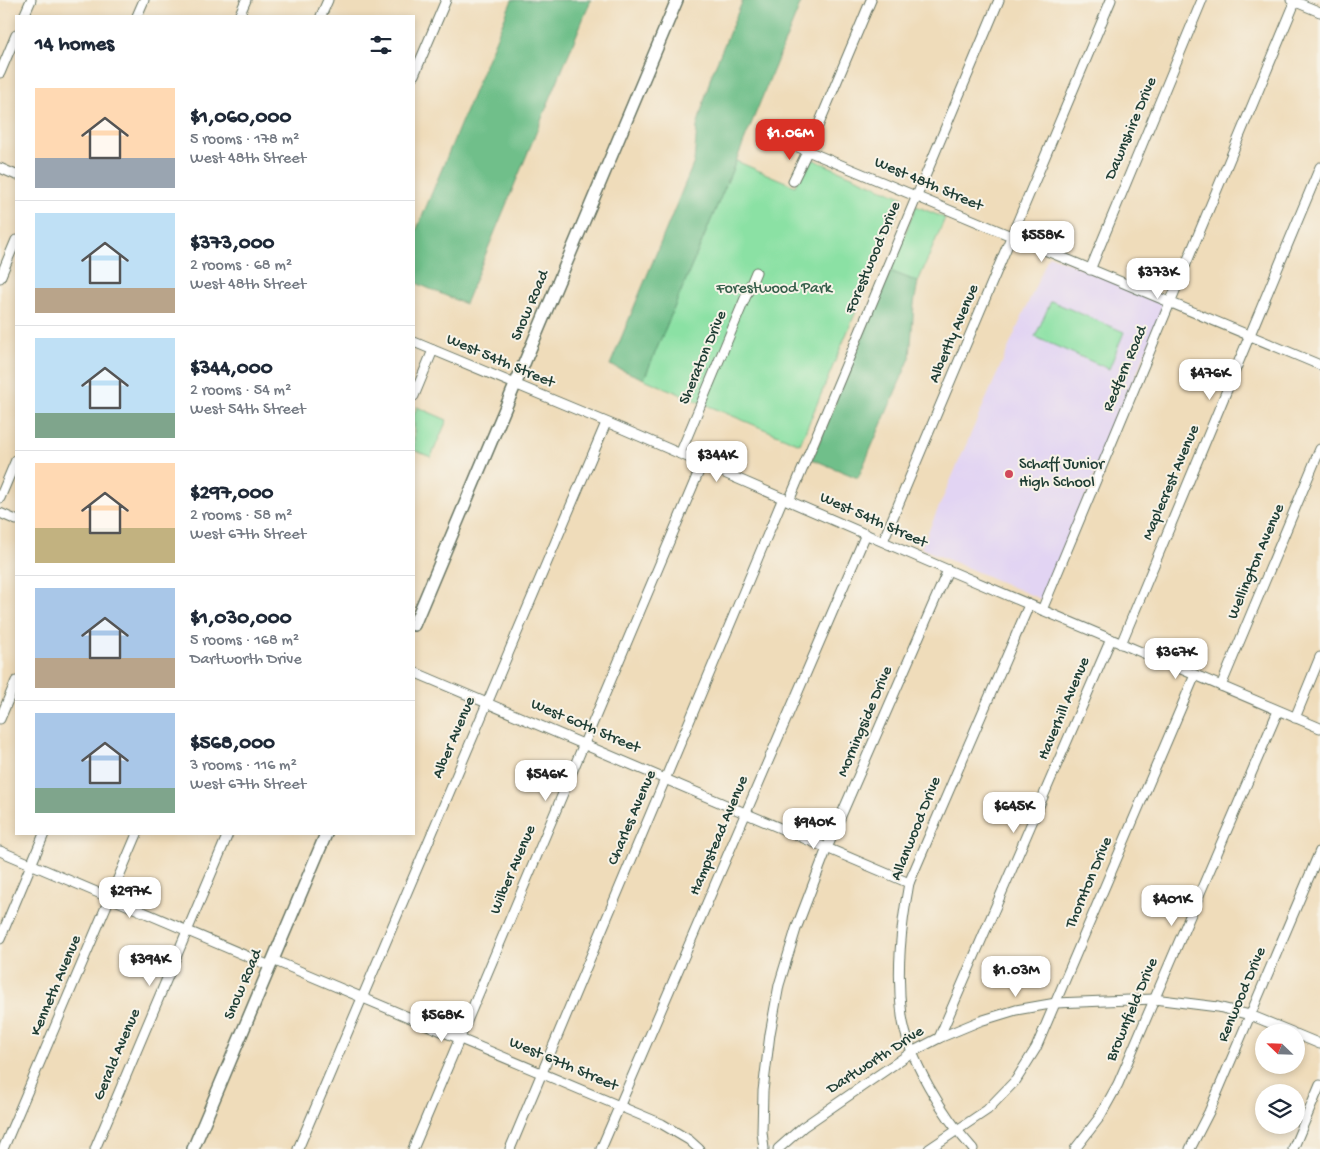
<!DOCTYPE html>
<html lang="en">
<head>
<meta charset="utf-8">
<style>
	body { margin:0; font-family:"Gochi Hand",sans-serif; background:#f6f6f7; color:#1f2937; height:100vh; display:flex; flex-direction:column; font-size:19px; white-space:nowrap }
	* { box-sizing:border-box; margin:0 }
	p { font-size:16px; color:#747a83 }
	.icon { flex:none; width:28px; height:28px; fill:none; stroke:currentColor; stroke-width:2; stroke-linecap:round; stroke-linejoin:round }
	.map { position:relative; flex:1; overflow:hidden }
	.sheet { position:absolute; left:15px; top:15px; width:400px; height:820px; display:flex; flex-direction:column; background:#fff; border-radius:0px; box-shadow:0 2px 8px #0003 }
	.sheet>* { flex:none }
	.needle { width:32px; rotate:293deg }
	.tools { position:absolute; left:1255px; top:1024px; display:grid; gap:10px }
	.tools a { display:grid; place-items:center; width:50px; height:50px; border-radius:50%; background:#fff; box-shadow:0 2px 8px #0003; font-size:25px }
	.price { position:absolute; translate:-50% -42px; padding:0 11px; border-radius:10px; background:#fff; color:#222; font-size:16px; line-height:32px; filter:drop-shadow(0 1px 2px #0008) }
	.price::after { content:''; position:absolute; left:50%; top:30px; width:15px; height:11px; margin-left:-8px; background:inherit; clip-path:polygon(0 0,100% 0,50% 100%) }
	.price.active { background:#d93025; color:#fff }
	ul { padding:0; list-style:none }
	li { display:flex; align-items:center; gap:15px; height:125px; padding:0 20px }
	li+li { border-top:1px solid #e0e1e3 }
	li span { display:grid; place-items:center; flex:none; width:140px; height:100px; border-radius:0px; color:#555 }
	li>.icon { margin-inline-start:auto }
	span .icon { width:60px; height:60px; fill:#fffc; stroke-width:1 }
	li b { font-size:21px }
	h2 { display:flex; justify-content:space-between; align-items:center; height:60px; padding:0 20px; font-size:21px }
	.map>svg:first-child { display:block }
	.built { fill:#e2d4f3 }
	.green { fill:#8be1a4; stroke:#558f6c }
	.forest { fill:#70bf8a; stroke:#487e5f }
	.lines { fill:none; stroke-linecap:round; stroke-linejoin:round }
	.minor-casing { stroke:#687563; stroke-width:11 }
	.major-casing { stroke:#687563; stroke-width:14 }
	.minor { stroke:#fff; stroke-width:9 }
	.major { stroke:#fff; stroke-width:11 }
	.poi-dot { fill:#d1495b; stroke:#f7f3e8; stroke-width:2 }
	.labels { text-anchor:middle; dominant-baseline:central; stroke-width:4; stroke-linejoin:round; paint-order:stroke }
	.street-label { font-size:16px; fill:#1f3d34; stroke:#f7f3e8 }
	.park-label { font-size:16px; fill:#355e4a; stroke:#f7f3e8 }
	.poi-label { font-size:16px; fill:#1f3d34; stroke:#f7f3e8; text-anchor:start }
</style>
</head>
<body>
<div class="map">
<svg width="1320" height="1149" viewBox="0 0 1320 1149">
	<rect width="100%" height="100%" fill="#f7f3e8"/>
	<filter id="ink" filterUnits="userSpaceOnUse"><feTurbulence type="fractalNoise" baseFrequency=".02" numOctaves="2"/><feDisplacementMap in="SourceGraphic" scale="10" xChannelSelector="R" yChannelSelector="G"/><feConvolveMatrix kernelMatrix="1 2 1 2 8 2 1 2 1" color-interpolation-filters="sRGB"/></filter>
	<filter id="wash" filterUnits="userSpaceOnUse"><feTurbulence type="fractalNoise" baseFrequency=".0096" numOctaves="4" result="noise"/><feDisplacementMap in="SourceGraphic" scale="20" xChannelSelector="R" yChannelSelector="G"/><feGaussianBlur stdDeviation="1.12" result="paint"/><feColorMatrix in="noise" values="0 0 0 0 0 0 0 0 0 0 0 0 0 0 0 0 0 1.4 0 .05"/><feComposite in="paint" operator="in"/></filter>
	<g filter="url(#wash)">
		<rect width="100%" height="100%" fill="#efdcba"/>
		<!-- built -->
		<path class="built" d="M1049,255L1166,303L1043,600L921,548Z"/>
		<!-- green -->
		<g class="green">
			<path d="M807,157L904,198L800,444L644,379L736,161L795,186Z"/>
			<path d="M916,206L945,218L918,282L890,271Z"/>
			<path d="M1051,301L1124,332L1109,369L1035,337Z"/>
			<path d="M417,407L447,420L431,457L414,450V415Z"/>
		</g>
		<!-- forest -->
		<g class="forest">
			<path d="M512,0H591L465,304L414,282V236Z"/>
			<path d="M743,0H802L736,161L644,379L610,365L694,162L697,127L711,76Z"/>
			<path d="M890,271L918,282L914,304L910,358L858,478L812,459Z"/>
		</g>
	</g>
	<g filter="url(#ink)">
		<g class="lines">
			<!-- minor casing -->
			<g class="minor-casing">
				<g id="minor">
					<path d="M1291,0L1320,12"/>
					<path d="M24,16L31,0"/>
					<path d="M137,16L144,0"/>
					<path d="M239,16L246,0"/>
					<path d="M321,16L328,0"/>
					<path d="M0,73L16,35"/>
					<path d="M414,75L446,0"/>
					<path d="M774,137L1320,365"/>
					<path d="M0,168L16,175"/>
					<path d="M793,181L808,150L871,0"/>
					<path d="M1090,270L1202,0"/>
					<path d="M0,278L16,240"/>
					<path d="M414,342L623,429L948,570L1320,728"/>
					<path d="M414,396L433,350"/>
					<path d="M680,454L756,272"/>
					<path d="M0,498L16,460"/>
					<path d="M789,501L999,0"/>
					<path d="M0,513L16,520"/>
					<path d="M883,541L1111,0"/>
					<path d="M1042,610L1296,0"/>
					<path d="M1121,644L1320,167"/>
					<path d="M414,672L909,883"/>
					<path d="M1221,686L1320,449"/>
					<path d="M1295,718L1320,657"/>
					<path d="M0,719L16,681"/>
					<path d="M0,851L270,966"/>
					<path d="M0,939L44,834"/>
					<path d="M273,960L662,1124L689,1140L699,1149"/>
					<path d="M1296,1034L1320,1044"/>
					<path d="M939,1038L1111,639"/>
					<path d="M3,1149L137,834"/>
					<path d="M95,1149L228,834"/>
					<path d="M298,1149L606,423"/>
					<path d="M413,1149L702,464"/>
					<path d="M510,1149L783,498"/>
					<path d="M601,1149L866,534"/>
					<path d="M764,1149L762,1132L763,1091L770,1034L779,985L796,929L827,848L948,570"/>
					<path d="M778,1149L803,1127L912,1052L939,1038L980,1021L1016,1010L1056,1003L1154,999L1218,1007L1250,1015L1292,1032"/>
					<path d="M929,1149L987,1110L1016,1080L1036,1048L1195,675"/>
					<path d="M973,1149C944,1117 908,1059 902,1016C896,971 901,927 909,883L1029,605"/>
					<path d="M1075,1149L1099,1118L1118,1084L1278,711"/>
					<path d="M1190,1149L1209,1112L1320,851"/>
					<path d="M1293,1149L1320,1085"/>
				</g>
			</g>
			<!-- major casing -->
			<g class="major-casing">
				<g id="major">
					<path d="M414,625L677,0"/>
					<path d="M193,1149L326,834"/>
				</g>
			</g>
			<!-- minor -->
			<use href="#minor" class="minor"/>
			<!-- major -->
			<use href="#major" class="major"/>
		</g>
	</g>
	<!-- markers -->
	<circle class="poi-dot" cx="1009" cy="474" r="5"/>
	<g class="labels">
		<!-- street labels -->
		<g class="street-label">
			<text transform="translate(1132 129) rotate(-67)">Dawnshire Drive</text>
			<text transform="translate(928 185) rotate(23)">West 48th Street</text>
			<text transform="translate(874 258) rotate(-67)">Forestwood Drive</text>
			<text transform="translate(531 306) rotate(-67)">Snow Road</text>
			<text transform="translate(955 334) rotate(-67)">Albertly Avenue</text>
			<text transform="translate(704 358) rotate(-67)">Sheraton Drive</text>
			<text transform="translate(500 362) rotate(23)">West 54th Street</text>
			<text transform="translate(1126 369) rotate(-67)">Redfern Road</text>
			<text transform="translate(1172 483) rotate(-67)">Maplecrest Avenue</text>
			<text transform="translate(873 521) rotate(24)">West 54th Street</text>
			<text transform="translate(1257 562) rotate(-67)">Wellington Avenue</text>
			<text transform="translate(1065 709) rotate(-67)">Haverhill Avenue</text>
			<text transform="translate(866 722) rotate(-67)">Morningside Drive</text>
			<text transform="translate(585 727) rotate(23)">West 60th Street</text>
			<text transform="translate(455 738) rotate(-67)">Alber Avenue</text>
			<text transform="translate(633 818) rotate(-67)">Charles Avenue</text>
			<text transform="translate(917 829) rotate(-68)">Allanwood Drive</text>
			<text transform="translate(720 836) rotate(-67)">Hampstead Avenue</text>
			<text transform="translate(514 870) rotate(-67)">Wilber Avenue</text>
			<text transform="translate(1090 883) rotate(-67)">Thornton Drive</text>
			<text transform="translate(244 985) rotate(-67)">Snow Road</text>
			<text transform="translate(57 986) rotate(-67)">Kenneth Avenue</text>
			<text transform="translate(1243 995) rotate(-67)">Renwood Drive</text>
			<text transform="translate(1133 1010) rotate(-67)">Brownfield Drive</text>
			<text transform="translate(118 1055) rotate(-67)">Gerald Avenue</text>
			<text transform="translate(876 1061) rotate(-33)">Dartworth Drive</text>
			<text transform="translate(563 1065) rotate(23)">West 67th Street</text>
		</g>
		<!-- park labels -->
		<g class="park-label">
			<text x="774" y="289">Forestwood Park</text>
		</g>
		<!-- poi labels -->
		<g class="poi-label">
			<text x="1019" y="465">Schaff Junior<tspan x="1019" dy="18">High School</tspan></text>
		</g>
	</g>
</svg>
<div class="tools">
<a><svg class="needle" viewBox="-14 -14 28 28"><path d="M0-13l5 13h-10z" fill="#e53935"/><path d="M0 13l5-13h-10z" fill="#747a83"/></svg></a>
<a><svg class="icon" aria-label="layers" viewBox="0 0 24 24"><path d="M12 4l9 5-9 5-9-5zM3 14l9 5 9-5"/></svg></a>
</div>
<b class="price active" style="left:790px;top:161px">$1.06M</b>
<b class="price" style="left:1042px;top:263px">$558K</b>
<b class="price" style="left:1158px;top:300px">$373K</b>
<b class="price" style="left:1210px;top:401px">$476K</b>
<b class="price" style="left:717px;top:483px">$344K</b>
<b class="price" style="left:1176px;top:680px">$367K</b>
<b class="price" style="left:546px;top:802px">$546K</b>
<b class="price" style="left:1014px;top:834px">$645K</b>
<b class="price" style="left:814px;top:850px">$940K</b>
<b class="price" style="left:130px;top:919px">$297K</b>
<b class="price" style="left:1172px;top:927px">$401K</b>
<b class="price" style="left:150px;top:987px">$394K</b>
<b class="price" style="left:1016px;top:998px">$1.03M</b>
<b class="price" style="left:442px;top:1043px">$568K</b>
<section class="sheet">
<h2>14 homes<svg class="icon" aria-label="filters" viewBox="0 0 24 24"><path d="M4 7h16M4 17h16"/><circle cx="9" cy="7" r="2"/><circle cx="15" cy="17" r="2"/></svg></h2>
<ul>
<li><span style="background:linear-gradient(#ffd9b3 70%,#9aa5b1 0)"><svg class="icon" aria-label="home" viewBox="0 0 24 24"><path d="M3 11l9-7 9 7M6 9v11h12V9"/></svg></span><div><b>$1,060,000</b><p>5 rooms · 178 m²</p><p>West 48th Street</p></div></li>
<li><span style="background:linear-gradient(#bfe0f5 75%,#b9a48a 0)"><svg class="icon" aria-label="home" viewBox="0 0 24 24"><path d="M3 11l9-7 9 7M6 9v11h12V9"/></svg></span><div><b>$373,000</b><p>2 rooms · 68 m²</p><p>West 48th Street</p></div></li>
<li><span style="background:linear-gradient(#bfe0f5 75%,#7fa58c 0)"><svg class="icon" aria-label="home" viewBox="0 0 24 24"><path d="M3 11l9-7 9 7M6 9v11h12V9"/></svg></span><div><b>$344,000</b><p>2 rooms · 54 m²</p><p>West 54th Street</p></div></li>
<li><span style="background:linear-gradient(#ffd9b3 65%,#c2b280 0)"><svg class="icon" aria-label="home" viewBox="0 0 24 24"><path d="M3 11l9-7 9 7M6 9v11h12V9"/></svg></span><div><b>$297,000</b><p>2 rooms · 58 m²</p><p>West 67th Street</p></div></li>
<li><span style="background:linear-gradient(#a9c7e8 70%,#b9a48a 0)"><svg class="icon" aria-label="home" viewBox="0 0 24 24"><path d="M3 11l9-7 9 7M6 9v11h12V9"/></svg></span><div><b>$1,030,000</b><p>5 rooms · 168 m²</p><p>Dartworth Drive</p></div></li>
<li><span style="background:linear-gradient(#a9c7e8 75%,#7fa58c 0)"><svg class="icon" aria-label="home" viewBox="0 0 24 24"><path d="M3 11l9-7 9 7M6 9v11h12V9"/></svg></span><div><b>$568,000</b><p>3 rooms · 116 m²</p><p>West 67th Street</p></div></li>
</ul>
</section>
</div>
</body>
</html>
